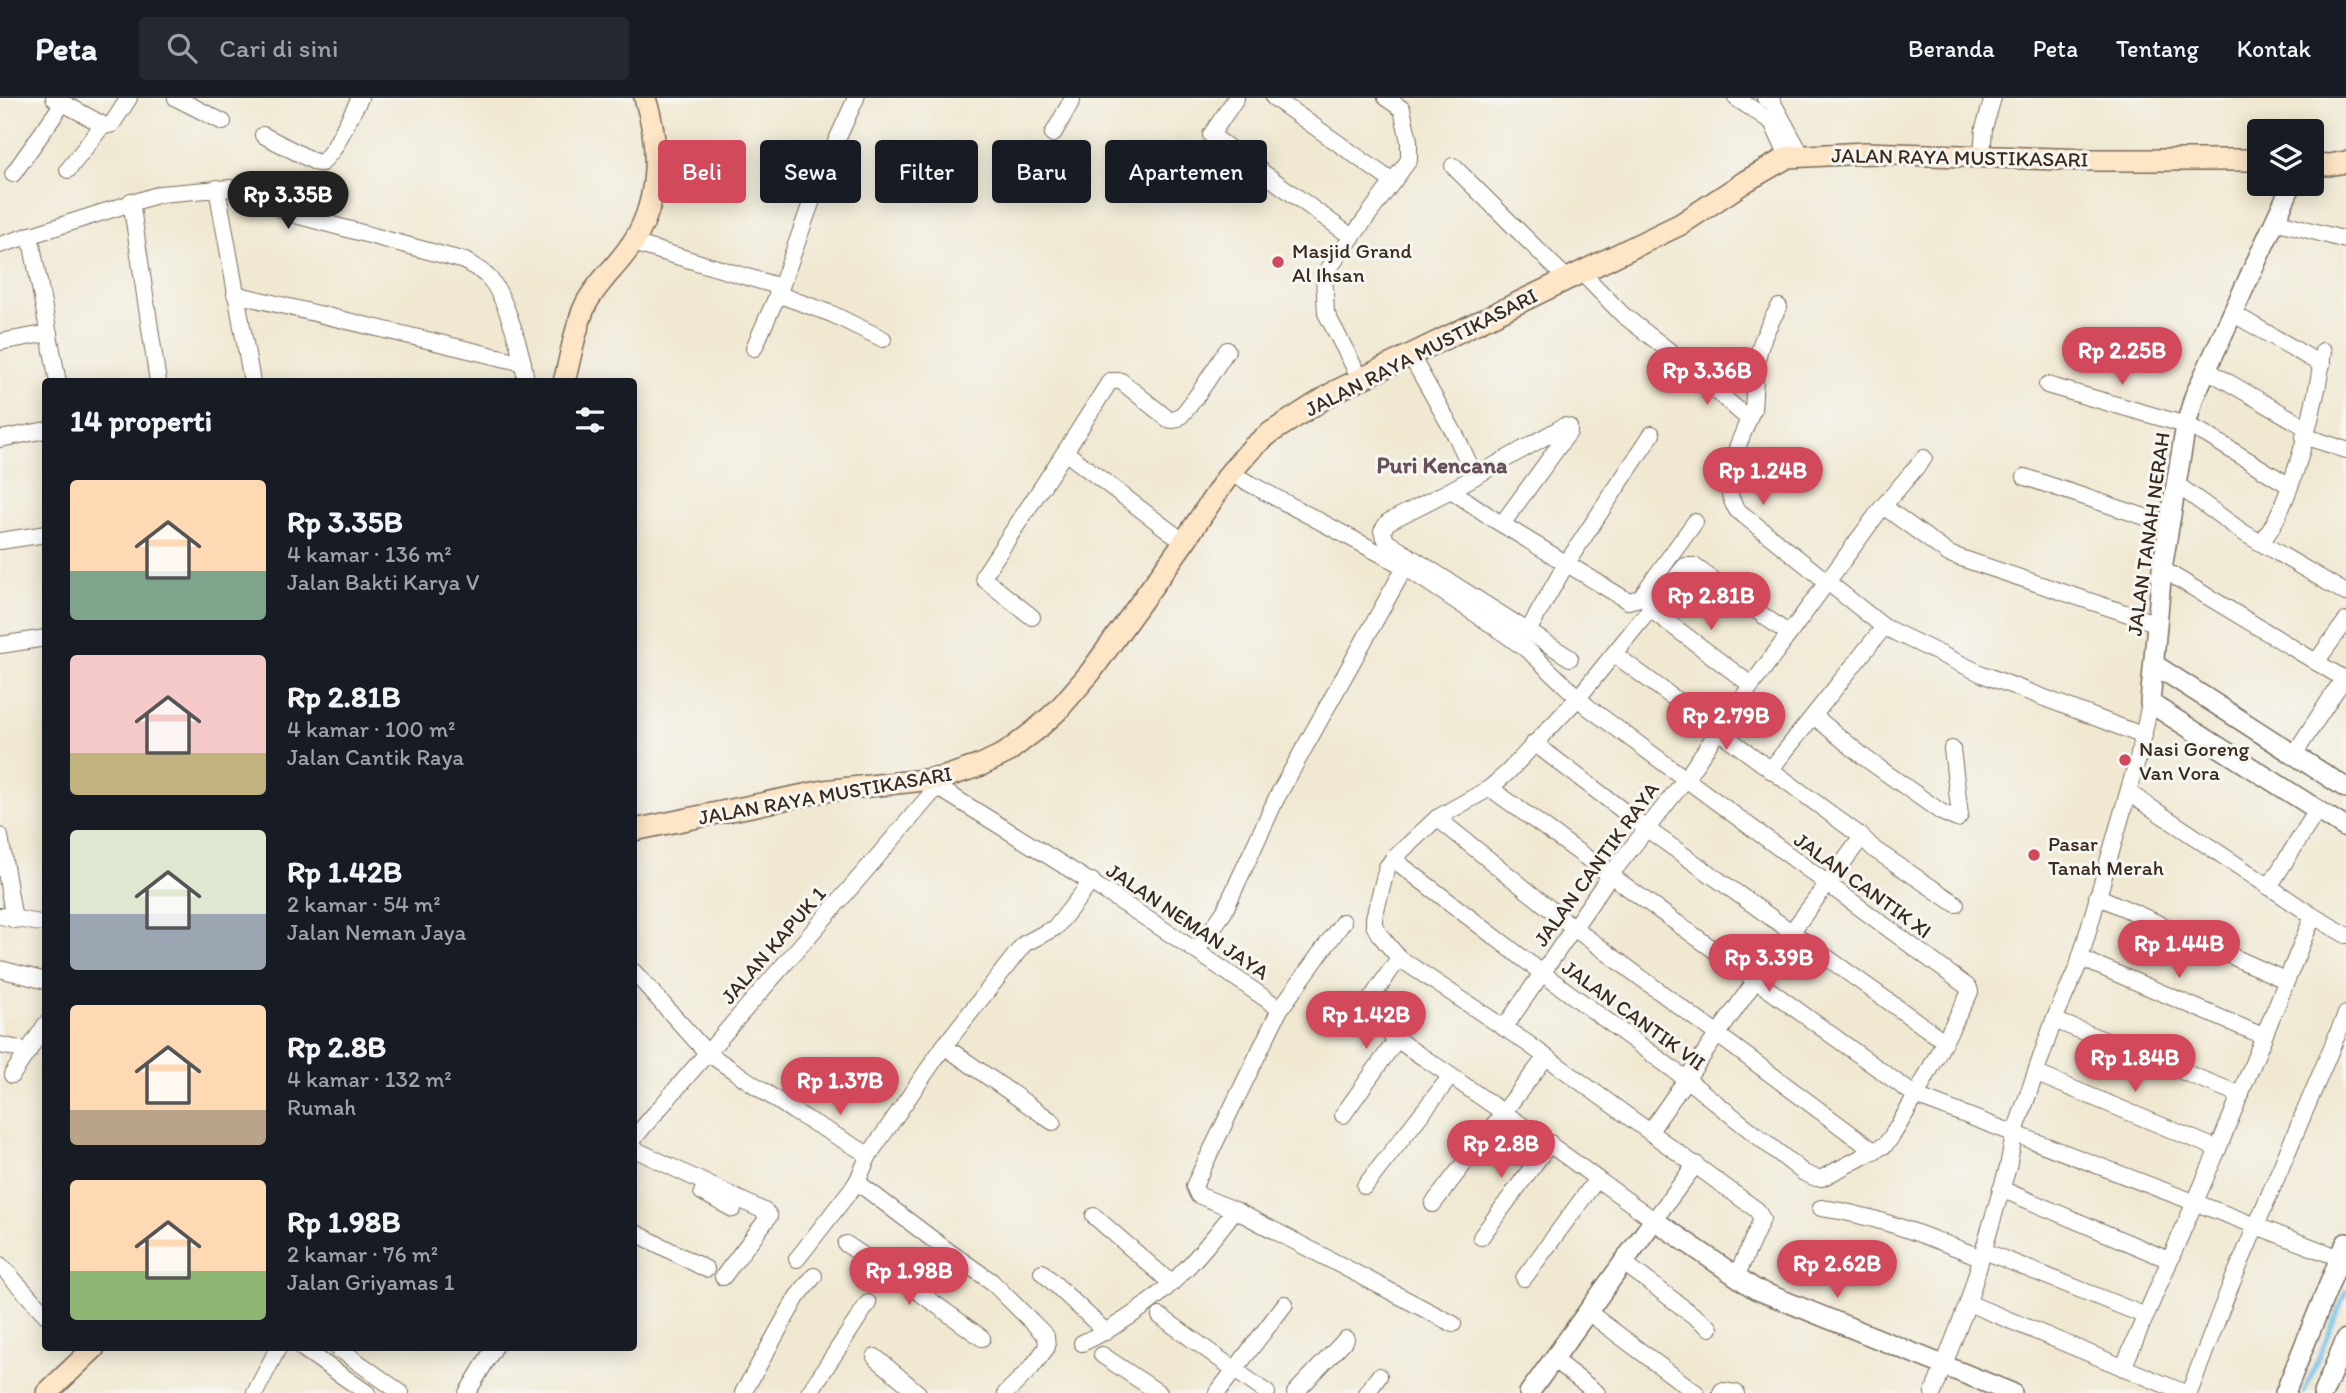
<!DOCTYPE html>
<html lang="id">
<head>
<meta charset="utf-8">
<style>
	body { margin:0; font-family:Itim,sans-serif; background:#242831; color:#f1f3f6; height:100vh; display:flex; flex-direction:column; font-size:26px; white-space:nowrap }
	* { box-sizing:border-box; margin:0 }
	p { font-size:23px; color:#9ea1a6 }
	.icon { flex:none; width:38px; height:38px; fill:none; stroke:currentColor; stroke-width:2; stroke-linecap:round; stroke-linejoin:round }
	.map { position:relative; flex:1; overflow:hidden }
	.panel { position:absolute; left:42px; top:280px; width:595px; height:973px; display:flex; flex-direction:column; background:#171b24; border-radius:7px; box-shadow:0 4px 18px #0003 }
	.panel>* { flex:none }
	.top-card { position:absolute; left:658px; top:42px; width:665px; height:63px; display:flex; gap:14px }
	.buttons { position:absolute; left:2247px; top:21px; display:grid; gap:14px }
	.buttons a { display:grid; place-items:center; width:77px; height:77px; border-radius:7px; background:#171b24; box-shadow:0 4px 18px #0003; font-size:35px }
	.price { position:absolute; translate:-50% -60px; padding:0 16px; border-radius:24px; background:#d1495b; color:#fff; font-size:23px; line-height:46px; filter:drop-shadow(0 2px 4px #0008) }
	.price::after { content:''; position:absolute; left:50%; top:42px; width:21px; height:16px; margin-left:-10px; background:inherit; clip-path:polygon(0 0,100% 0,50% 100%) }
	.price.selected { background:#222; color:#fff }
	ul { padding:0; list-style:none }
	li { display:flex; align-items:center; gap:21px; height:175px; padding:0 28px }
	li span { display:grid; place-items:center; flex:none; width:196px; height:140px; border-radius:7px; color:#555 }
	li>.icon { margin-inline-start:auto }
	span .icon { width:84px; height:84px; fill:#fffc; stroke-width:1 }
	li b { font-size:30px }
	h2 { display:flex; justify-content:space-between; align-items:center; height:84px; padding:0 28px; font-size:30px }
	.pill { padding:0 24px; border-radius:7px; background:#171b24; box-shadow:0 4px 18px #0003; font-size:24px; line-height:63px }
	.pill.selected { background:#d1495b; color:#fff }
	header { display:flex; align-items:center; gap:42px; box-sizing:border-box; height:98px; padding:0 35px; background:#171b24; border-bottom:2px solid #363941 }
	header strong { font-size:33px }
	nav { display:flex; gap:38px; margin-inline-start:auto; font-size:24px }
	.search { width:490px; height:63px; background:#242831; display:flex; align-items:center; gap:18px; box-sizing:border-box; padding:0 24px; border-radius:7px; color:#9ea1a6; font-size:26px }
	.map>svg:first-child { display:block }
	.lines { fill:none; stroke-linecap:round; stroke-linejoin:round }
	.stream { stroke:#6bbee7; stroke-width:4.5 }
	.minor-casing { stroke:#7a6c5d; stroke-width:18 }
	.tertiary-casing { stroke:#7a6c5d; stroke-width:22 }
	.secondary-casing { stroke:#7a6c5d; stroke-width:24 }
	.minor { stroke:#fff; stroke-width:16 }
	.tertiary { stroke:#fff; stroke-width:19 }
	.secondary { stroke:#fde5c5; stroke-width:21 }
	.poi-dot { fill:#d1495b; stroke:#f6f6f2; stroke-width:2.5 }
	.labels { text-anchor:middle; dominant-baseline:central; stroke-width:6; stroke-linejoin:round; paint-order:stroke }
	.street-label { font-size:21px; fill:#3b2a1e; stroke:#f6f6f2 }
	.poi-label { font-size:21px; fill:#3b2a1e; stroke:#f6f6f2; text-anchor:start }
	.neighbourhood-label { font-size:23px; font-weight:bold; fill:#675057; stroke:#f6f6f2 }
</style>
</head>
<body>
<header>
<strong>Peta</strong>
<div class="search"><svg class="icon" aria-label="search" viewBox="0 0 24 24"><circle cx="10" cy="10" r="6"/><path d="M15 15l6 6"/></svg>Cari di sini</div>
<nav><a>Beranda</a><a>Peta</a><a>Tentang</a><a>Kontak</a></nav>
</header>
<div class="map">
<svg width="2346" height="1295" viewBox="0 0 2346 1295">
	<rect width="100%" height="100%" fill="#f6f6f2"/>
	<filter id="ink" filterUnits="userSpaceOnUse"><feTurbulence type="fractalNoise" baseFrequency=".0143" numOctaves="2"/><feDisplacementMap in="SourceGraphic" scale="14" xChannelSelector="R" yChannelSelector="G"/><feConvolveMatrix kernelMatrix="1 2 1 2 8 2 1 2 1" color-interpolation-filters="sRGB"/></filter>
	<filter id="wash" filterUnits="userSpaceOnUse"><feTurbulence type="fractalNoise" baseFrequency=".00686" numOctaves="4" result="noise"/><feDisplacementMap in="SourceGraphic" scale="28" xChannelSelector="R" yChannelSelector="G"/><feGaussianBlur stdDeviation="1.57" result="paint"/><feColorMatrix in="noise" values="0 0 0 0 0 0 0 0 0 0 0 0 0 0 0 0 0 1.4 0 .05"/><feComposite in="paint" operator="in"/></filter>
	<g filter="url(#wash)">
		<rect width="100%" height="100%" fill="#f0e8d1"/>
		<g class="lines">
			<!-- stream -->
			<path class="stream" d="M2304,1295L2346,1193"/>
		</g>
	</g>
	<g filter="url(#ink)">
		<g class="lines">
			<!-- minor casing -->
			<g class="minor-casing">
				<g id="minor">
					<path d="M54,0L105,28L112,26L129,0"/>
					<path d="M176,0L223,24"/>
					<path d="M1236,0L1211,37L1352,139"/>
					<path d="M1274,0L1393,84"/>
					<path d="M1736,0L1772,24L1788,59"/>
					<path d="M1765,0L1773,5L1801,56"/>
					<path d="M1053,36L1072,2"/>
					<path d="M263,37L317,65H322L334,50L360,0"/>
					<path d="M1982,58L1984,30L1993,0"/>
					<path d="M1453,68L1566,180"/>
					<path d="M68,72L102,28"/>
					<path d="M13,76L63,5"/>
					<path d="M217,90L252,284"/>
					<path d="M131,103L158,284"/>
					<path d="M2275,123L2346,142"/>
					<path d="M30,137L58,284"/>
					<path d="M633,145L781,189"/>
					<path d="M0,147L160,96L230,90L242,93L292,116L465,163C473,168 481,172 488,179C506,197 523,258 526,284"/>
					<path d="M1580,173L1623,217L1676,258L1745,318L1750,317L1753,312C1756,265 1754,251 1779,209"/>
					<path d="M235,196L523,265"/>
					<path d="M777,196L832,216L883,241"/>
					<path d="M2234,216L2322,267"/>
					<path d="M0,244L49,235"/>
					<path d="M754,250L781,189L821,77L856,0"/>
					<path d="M1411,258L1457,340L1475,378"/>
					<path d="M2207,272L2307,330"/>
					<path d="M1361,282L1326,215L1324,177L1409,62V43L1402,11L1386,0"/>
					<path d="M2047,287L2186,327L2205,336L2290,388"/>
					<path d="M1750,317C1740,347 1716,382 1737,412L1884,529L1982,576L2144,638"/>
					<path d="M2304,338L2346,352"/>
					<path d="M0,341L46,332"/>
					<path d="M1065,354L1110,283H1121L1168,321C1172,322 1174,323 1178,320C1189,313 1218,266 1227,252"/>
					<path d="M1230,375L1405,469L1491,526L1530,554L1588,609L1969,890L1970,894L1916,998L1892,1038L1885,1047L1822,1080H1816L1804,1075L1686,981L1542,875L1393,761"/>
					<path d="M2025,379L2169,427"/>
					<path d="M2176,386L2244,435L2346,495"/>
					<path d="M1451,392L1495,422L1628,503L1640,500L1695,424"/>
					<path d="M1883,408L1949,456L2158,526"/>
					<path d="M1502,426L1569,334V329L1564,328L1451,392L1388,424L1382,433L1387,444L1570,560"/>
					<path d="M0,443L46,436"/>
					<path d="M2260,445C2290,415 2319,296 2323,253"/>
					<path d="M2162,471L2346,582"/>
					<path d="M1649,510L1751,587"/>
					<path d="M1032,519L984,481V477L1065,354L1184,444"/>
					<path d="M1528,533L1566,466L1652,336"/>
					<path d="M0,547L46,540"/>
					<path d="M1614,556L1862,739L1875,752L1956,806"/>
					<path d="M2316,564L2346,523"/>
					<path d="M1814,618L1865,660L1941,714L1957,721L1960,717L1952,651"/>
					<path d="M1534,645L1647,731L1944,943"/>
					<path d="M2293,658L2344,580"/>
					<path d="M1770,672L1884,529"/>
					<path d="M937,689C1053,760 1169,832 1280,911L1194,1088L1198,1097L1235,1112L1453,1226"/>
					<path d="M1490,690L1916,998L2340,1160"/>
					<path d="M2129,695L2313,818L2346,837"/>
					<path d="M1437,720L1574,830L1874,1053"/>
					<path d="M0,738L14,822"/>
					<path d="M2269,789L2318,711"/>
					<path d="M2097,798L2285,882"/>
					<path d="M0,818L46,826"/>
					<path d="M1197,852L1224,814L1277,699L1405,469"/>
					<path d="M1399,860L1368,905L1366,912C1388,940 1423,958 1451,978C1500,1013 1550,1045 1597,1081"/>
					<path d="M2080,860L2263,938"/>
					<path d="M0,871L46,883"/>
					<path d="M634,874L706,954L793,1013L869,1057"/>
					<path d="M1280,911L1343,824"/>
					<path d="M2054,922L2241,997"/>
					<path d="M1504,930L1611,776L1685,682L1718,633L1880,412L1924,360"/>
					<path d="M0,947L29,953"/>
					<path d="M944,948L1053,1024"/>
					<path d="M2037,976L2218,1051"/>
					<path d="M12,977L46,926"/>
					<path d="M1343,1017L1397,941"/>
					<path d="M1650,1033L1755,883L1862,739"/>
					<path d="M634,1040C734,923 837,807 937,689L941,681"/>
					<path d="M634,1051L766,1114L769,1118L767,1121L723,1179"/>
					<path d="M1365,1088L1451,978"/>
					<path d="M2001,1091L2169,1162"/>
					<path d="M702,1094L733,1111"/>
					<path d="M1433,1106L1546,959"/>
					<path d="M1821,1110C1876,1117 1928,1139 1980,1159"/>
					<path d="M1094,1118L1171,1185"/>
					<path d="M634,1134L706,1171"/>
					<path d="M1481,1139L1550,1045"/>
					<path d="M846,1146L920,1195"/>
					<path d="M948,1153L920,1195L982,1240"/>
					<path d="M1984,1153L2146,1218"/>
					<path d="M797,1161L857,1084"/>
					<path d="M1624,1165L1710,1230"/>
					<path d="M0,1167L46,1217"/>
					<path d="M1042,1174L1106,1234"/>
					<path d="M1736,1179L1762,1121L1757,1112L1527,945L1399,860L1379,836L1374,827V820L1387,769L1393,761L1437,720L1490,690L1508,674L1578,600L1685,468H1694L1789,536"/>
					<path d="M1524,1180L1597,1081L1654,1122L1696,1066"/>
					<path d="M1968,1205L2185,1295"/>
					<path d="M1588,1214L1696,1295"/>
					<path d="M1160,1218L1267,1295"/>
					<path d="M1082,1245C1152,1213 1190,1171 1235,1112"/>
					<path d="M302,1250L367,1295"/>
					<path d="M338,1250L401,1295"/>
					<path d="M1102,1257L1159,1295"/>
					<path d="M875,1259L918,1295"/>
					<path d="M1554,1262L1597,1295"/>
					<path d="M2123,1270L2218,1051L2313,818"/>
					<path d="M255,1295L278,1250"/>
					<path d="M467,1295L494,1250"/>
					<path d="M743,1295L797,1199L814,1178"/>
					<path d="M809,1295L868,1205"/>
					<path d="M1006,1295L1032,1269L1047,1249L1046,1238L991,1183L948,1153L857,1084L869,1057L944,948L1024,846L1056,829L1092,783"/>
					<path d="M1217,1295L1285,1206"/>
					<path d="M1295,1295L1346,1241"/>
					<path d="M1367,1295L1379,1278"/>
					<path d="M1721,1295L1722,1293L1736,1295"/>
					<path d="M1933,1295L1968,1205L2008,1069L2014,1037L2054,922L2078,868L2140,653L2150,605"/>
					<path d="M2189,1295L2228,1194L2346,916"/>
				</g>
			</g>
			<!-- tertiary casing -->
			<g class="tertiary-casing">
				<g id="tertiary">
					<path d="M2292,86L2194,299L2186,327L2162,471L2150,605L2346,730"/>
					<path d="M2155,567L2346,690"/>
					<path d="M1529,1295L1654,1122L1755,1191L2012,1295"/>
					<path d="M2285,1295L2346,1145"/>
					<path d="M2323,1295L2346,1241"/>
				</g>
			</g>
			<!-- secondary casing -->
			<g class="secondary-casing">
				<g id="secondary">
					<path d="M2312,66L2329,67L2346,64"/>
					<path d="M564,284C571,258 575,229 586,206C597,185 616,169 629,150C660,108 661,49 645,0"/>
					<path d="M634,732L824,693L942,680L981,667L1006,655L1037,631L1058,612L1090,575L1184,444L1230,375L1253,349L1270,335L1336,293L1681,126L1746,83L1788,59L1865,55L2090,62H2259"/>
					<path d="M47,1295L94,1250"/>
				</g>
			</g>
			<!-- minor -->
			<use href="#minor" class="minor"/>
			<!-- tertiary -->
			<use href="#tertiary" class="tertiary"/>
			<!-- secondary -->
			<use href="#secondary" class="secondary"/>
		</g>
	</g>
	<!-- markers -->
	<g class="poi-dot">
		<circle cx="1278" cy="164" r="7"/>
		<circle cx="2125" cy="662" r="7"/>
		<circle cx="2034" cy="757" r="7"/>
	</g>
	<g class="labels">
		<!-- street labels -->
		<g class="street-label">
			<text transform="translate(1960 59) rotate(1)">JALAN RAYA MUSTIKASARI</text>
			<text transform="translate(1421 254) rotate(-27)">JALAN RAYA MUSTIKASARI</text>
			<text transform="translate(2148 436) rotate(-82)">JALAN TANAH NERAH</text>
			<text transform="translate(825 697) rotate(-10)">JALAN RAYA MUSTIKASARI</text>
			<text transform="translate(1596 766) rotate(-54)">JALAN CANTIK RAYA</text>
			<text transform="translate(1863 787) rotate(36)">JALAN CANTIK XI</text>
			<text transform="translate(1188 823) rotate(34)">JALAN NEMAN JAYA</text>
			<text transform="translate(773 847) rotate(-49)">JALAN KAPUK 1</text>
			<text transform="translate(1634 917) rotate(36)">JALAN CANTIK VII</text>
		</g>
		<!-- poi labels -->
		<g class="poi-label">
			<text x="1292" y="152">Masjid Grand<tspan x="1292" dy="24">Al Ihsan</tspan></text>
			<text x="2139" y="650">Nasi Goreng<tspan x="2139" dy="24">Van Vora</tspan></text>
			<text x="2048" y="745">Pasar<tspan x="2048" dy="24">Tanah Merah</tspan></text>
		</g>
		<!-- neighbourhood labels -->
		<g class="neighbourhood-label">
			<text x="1442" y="367">Puri Kencana</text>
		</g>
	</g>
</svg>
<div class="buttons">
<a><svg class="icon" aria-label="layers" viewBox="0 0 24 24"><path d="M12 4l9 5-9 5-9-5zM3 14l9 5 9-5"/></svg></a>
</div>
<b class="price selected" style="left:288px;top:133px">Rp 3.35B</b>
<b class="price" style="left:2122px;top:289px">Rp 2.25B</b>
<b class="price" style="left:1707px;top:309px">Rp 3.36B</b>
<b class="price" style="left:1763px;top:409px">Rp 1.24B</b>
<b class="price" style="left:1711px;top:534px">Rp 2.81B</b>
<b class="price" style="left:1726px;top:654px">Rp 2.79B</b>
<b class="price" style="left:2179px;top:882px">Rp 1.44B</b>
<b class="price" style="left:1769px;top:896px">Rp 3.39B</b>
<b class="price" style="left:1366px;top:953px">Rp 1.42B</b>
<b class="price" style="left:2135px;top:996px">Rp 1.84B</b>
<b class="price" style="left:840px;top:1019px">Rp 1.37B</b>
<b class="price" style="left:1501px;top:1082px">Rp 2.8B</b>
<b class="price" style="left:1837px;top:1202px">Rp 2.62B</b>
<b class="price" style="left:909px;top:1209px">Rp 1.98B</b>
<div class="top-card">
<a class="pill selected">Beli</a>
<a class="pill">Sewa</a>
<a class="pill">Filter</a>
<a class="pill">Baru</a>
<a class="pill">Apartemen</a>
</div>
<section class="panel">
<h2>14 properti<svg class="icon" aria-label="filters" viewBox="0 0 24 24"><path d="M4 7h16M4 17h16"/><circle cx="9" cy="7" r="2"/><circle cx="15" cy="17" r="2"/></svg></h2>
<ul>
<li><span style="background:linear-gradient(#ffd9b3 65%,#7fa58c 0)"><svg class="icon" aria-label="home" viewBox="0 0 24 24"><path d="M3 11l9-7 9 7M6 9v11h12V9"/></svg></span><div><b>Rp 3.35B</b><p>4 kamar · 136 m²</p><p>Jalan Bakti Karya V</p></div></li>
<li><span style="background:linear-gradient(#f6c9c9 70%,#c2b280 0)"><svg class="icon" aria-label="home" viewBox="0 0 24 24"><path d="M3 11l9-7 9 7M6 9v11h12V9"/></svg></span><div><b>Rp 2.81B</b><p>4 kamar · 100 m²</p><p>Jalan Cantik Raya</p></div></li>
<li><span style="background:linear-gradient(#dfe7d0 60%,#9aa5b1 0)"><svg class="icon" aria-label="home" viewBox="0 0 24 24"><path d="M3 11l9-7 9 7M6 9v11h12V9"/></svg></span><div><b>Rp 1.42B</b><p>2 kamar · 54 m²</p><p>Jalan Neman Jaya</p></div></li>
<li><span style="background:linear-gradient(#ffd9b3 75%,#b9a48a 0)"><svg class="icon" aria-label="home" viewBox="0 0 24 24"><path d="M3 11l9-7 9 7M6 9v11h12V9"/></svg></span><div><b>Rp 2.8B</b><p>4 kamar · 132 m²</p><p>Rumah</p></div></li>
<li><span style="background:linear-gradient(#ffd9b3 65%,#8fb573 0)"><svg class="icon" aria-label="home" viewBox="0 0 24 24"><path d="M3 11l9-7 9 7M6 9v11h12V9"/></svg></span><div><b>Rp 1.98B</b><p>2 kamar · 76 m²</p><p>Jalan Griyamas 1</p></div></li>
</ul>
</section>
</div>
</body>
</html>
